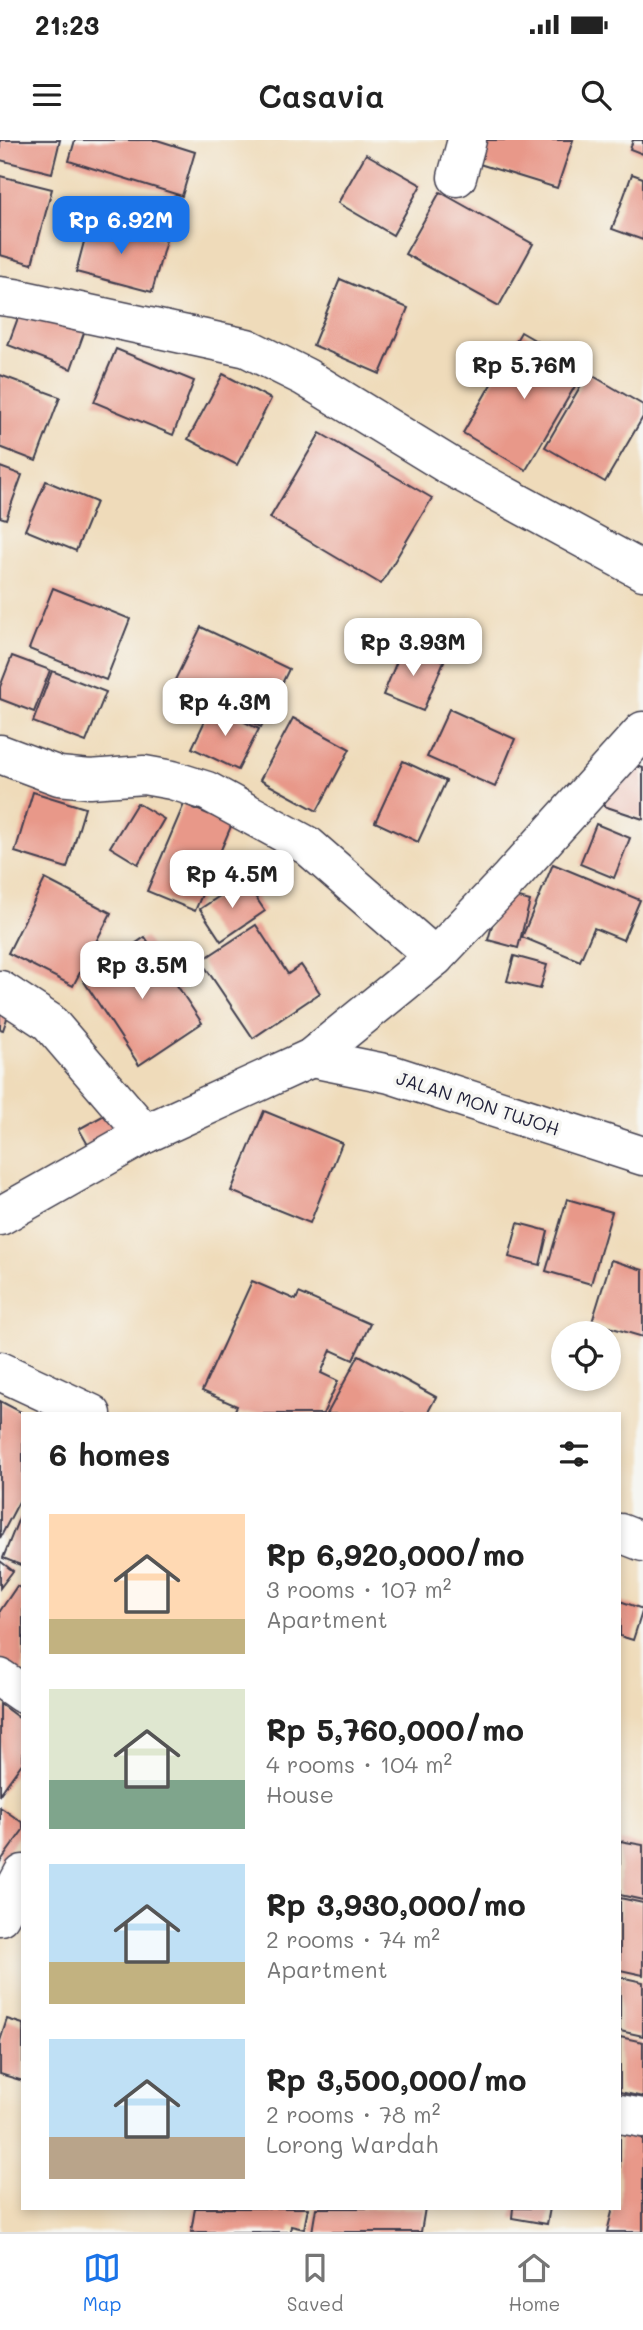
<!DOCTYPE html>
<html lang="en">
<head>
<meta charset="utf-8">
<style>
	body { margin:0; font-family:Mali,sans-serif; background:#f2f2f2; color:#222; height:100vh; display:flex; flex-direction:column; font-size:26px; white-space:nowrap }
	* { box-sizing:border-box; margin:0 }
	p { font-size:23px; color:#767676 }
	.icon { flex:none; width:38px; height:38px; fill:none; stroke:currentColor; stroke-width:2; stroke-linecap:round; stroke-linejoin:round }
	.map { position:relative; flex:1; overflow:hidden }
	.drawer { position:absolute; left:21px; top:1272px; width:600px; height:798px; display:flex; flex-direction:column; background:#fff; border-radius:0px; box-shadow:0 4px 10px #0003 }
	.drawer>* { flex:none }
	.controls { position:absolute; left:551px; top:1181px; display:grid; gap:14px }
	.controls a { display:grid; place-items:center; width:70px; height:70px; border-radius:50%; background:#fff; box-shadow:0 4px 10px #0003; font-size:35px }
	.price { position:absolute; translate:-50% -60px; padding:0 16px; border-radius:14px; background:#fff; color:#222; font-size:23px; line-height:46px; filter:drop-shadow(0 2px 4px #0008) }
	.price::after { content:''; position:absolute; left:50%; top:42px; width:21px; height:16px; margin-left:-10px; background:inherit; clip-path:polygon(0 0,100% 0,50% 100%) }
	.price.current { background:#1a73e8; color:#fff }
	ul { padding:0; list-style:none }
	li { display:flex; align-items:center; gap:21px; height:175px; padding:0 28px }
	li span { display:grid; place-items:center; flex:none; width:196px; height:140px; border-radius:0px; color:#555 }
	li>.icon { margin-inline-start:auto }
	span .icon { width:84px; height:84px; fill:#fffc; stroke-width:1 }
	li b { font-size:30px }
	h2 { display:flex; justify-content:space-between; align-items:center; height:84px; padding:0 28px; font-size:30px }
	.status { display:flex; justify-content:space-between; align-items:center; height:49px; padding:0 35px; background:#fff; direction:ltr }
	.status svg { height:19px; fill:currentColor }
	header { display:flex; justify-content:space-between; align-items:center; height:91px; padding:0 28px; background:#fff; font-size:32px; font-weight:600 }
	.tab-bar { display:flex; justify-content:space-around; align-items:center; height:98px; border-top:2px solid #e0e0e0; background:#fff; font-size:19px; color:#767676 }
	.tab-bar a { display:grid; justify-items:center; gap:4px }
	.tab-bar .current { color:#1a73e8 }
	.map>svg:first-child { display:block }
	.building { fill:#e89889 }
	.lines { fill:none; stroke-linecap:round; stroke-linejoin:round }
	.minor-casing { stroke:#413e4e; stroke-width:41 }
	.minor { stroke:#fff; stroke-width:38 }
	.labels { text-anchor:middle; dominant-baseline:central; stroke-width:7; stroke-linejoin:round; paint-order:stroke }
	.street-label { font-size:18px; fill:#22223b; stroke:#f6f6f2 }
</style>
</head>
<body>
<div class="status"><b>21:23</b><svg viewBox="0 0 49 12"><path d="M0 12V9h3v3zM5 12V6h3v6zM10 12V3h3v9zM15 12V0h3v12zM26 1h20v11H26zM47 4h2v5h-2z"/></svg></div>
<header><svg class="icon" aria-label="menu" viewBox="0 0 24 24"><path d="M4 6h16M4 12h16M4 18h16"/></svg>Casavia<svg class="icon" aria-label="search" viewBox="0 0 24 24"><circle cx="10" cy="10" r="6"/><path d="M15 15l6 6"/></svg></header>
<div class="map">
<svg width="643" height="2092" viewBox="0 0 643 2092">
	<rect width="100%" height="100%" fill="#f6f6f2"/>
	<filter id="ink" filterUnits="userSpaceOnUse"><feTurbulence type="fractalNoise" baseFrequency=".0143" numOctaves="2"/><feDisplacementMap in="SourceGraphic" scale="14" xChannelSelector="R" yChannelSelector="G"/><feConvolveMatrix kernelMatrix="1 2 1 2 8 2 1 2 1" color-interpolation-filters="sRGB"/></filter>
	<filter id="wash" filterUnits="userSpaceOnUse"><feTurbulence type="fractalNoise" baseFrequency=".00686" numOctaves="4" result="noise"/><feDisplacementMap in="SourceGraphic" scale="28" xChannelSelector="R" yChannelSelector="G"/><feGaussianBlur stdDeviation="1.57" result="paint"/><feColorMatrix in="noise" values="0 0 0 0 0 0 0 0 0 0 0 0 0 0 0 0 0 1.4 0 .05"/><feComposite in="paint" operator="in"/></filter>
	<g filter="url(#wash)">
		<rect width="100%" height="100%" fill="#efdbba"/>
		<g id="blocks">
			<!-- building -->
			<g class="building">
				<path d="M0,0H60L52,33L0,20Z"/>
				<path d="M75,0H157L195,12L182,56L69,21Z"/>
				<path d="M480,0H573L557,48L473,22Z"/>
				<path d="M633,0H643V14L630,9Z"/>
				<path d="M366,14L421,45L393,95L338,63Z"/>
				<path d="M632,34L643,38V100L612,89Z"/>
				<path d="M0,36L52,49L32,124L0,115Z"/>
				<path d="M440,52L533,104L499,166L405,114Z"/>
				<path d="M90,79L166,100L152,152L76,132Z"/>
				<path d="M340,139L408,168L380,234L313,205Z"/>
				<path d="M22,167L85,190L71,229L8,205Z"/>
				<path d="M521,192L585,229L526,330L463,293Z"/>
				<path d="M116,209L194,241L173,295L94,262Z"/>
				<path d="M588,233L643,265V277L605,342L545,307Z"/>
				<path d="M223,234L271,259L237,325L188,299Z"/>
				<path d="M0,235L60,257L36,321L0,307Z"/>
				<path d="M320,293L432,358L381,444L270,378Z"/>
				<path d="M0,327L22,335L6,379L0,377Z"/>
				<path d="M46,341L96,362L76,411L25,390Z"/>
				<path d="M53,448L130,479L106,540L29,509Z"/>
				<path d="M201,487L289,529L261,587L173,544Z"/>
				<path d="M404,504L444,521L423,571L383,555Z"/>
				<path d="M12,516L50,530L34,572L0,559V547Z"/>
				<path d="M52,531L106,552L86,602L33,582Z"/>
				<path d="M212,566L259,589L238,630L192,608Z"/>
				<path d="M449,569L515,599L495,647L427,617Z"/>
				<path d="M293,578L350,609L317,671L260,640Z"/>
				<path d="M618,620L643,628V679L604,666Z"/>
				<path d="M403,621L446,641L418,702L375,682Z"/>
				<path d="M33,652L85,668L67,728L15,712Z"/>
				<path d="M137,663L164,679L138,724L110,707Z"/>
				<path d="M184,664L232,684L195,771L147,751Z"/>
				<path d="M596,684L630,698L614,738L580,724Z"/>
				<path d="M553,724L640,760L623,800L594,788L580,821L522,797Z"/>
				<path d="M45,739L111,773L73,846L8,813Z"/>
				<path d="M244,740L265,771L221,801L200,769Z"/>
				<path d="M501,753L530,761L518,808L488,800Z"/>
				<path d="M256,785L288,834L301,825L320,853L253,898L201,821Z"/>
				<path d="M145,797L202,883L139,925L83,840Z"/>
				<path d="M514,816L547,825L540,849L507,841Z"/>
				<path d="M0,857L13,861L3,890L0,889Z"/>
				<path d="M117,968L126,984L88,1005L79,989Z"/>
				<path d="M264,971L342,1003L310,1083L231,1051Z"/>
				<path d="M567,1059L612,1072L591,1144L546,1131Z"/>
				<path d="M518,1083L548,1091L540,1125L509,1117Z"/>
				<path d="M611,1120L643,1130V1197L592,1182Z"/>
				<path d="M252,1141L296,1160L299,1153L370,1184L353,1220L331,1210L321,1233L338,1241L323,1274H238L234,1272L237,1266L202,1251Z"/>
				<path d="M359,1215L436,1257L427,1274H327Z"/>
				<path d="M0,1261L23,1273V1354L0,1398Z"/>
				<path d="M19,1378L23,1380V1426L3,1418Z"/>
				<path d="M0,1421L13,1431L0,1448Z"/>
				<path d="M17,1446L23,1450V1534L0,1519V1471Z"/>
				<path d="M620,1461L643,1469L633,1500L620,1496Z"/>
				<path d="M0,1564L23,1581V1622L0,1654Z"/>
				<path d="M0,1667L23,1683V1690L0,1722Z"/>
				<path d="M620,1701L643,1705V1760L620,1755Z"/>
				<path d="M620,1758L643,1763V1835L620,1830Z"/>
				<path d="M620,1837L643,1842V1896L620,1891Z"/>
				<path d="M7,1879L23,1884V1941L0,1934V1901Z"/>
				<path d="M620,1897L643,1902V1957L620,1952Z"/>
				<path d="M620,1993L643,1998V2092H607L613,2068H620Z"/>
				<path d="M195,2068H308L304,2089L291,2086L290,2092H191Z"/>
				<path d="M316,2068H425L421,2092H312Z"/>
				<path d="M513,2068H550L547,2084L512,2078Z"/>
			</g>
		</g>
	</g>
	<g filter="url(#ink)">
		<use href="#blocks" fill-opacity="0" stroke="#413e4e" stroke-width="2"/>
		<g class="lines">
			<!-- minor casing -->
			<g class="minor-casing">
				<g id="minor">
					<path d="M457,37L467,0"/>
					<path d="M0,156L15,158L247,208L305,237L450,326L643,431"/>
					<path d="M0,614L59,636L90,639L144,635L172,640L207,651L308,706L435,817"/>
					<path d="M0,850L49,882L145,994"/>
					<path d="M311,918L390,934L643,1016"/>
					<path d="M0,1076L145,994L311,918L435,817L510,738L643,591"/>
					<path d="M0,1231L92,1274"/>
					<path d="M620,1393L643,1402"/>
					<path d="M0,1538L23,1554"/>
					<path d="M0,1776L23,1734"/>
					<path d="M620,1974L643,1978"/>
				</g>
			</g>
			<!-- minor -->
			<use href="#minor" class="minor"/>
		</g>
	</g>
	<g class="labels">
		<!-- street labels -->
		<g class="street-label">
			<text transform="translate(478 963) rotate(18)">JALAN MON TUJOH</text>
		</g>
	</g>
</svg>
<div class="controls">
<a><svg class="icon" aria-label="locate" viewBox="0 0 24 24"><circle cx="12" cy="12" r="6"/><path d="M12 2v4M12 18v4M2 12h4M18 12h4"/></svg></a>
</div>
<b class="price current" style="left:121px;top:116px">Rp 6.92M</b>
<b class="price" style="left:524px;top:261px">Rp 5.76M</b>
<b class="price" style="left:413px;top:538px">Rp 3.93M</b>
<b class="price" style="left:225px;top:598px">Rp 4.3M</b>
<b class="price" style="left:232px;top:770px">Rp 4.5M</b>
<b class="price" style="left:142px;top:861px">Rp 3.5M</b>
<section class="drawer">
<h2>6 homes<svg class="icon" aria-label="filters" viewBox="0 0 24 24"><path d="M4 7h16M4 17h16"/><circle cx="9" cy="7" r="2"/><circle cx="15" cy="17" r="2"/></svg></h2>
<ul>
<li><span style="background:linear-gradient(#ffd9b3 75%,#c2b280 0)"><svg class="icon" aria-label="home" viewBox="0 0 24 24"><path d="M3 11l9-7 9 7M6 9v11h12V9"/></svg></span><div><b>Rp 6,920,000/mo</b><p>3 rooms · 107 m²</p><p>Apartment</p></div></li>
<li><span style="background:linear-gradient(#dfe7d0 65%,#7fa58c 0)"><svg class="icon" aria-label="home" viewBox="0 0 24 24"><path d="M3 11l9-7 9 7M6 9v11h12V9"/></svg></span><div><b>Rp 5,760,000/mo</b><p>4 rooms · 104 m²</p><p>House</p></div></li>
<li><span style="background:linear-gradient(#bfe0f5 70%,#c2b280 0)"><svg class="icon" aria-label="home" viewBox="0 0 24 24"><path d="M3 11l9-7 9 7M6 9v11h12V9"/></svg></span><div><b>Rp 3,930,000/mo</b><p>2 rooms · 74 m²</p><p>Apartment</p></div></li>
<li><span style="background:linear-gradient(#bfe0f5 70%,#b9a48a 0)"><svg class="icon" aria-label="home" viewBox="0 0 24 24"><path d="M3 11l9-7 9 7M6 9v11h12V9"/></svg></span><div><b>Rp 3,500,000/mo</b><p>2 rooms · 78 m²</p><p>Lorong Wardah</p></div></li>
</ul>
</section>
</div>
<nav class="tab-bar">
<a class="current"><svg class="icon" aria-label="map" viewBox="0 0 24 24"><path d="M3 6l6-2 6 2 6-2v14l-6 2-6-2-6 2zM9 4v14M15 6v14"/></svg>Map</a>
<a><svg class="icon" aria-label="saved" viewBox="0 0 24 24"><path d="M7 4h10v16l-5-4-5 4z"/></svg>Saved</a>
<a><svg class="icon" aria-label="home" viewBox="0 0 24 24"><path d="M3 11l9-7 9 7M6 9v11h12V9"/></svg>Home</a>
</nav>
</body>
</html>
